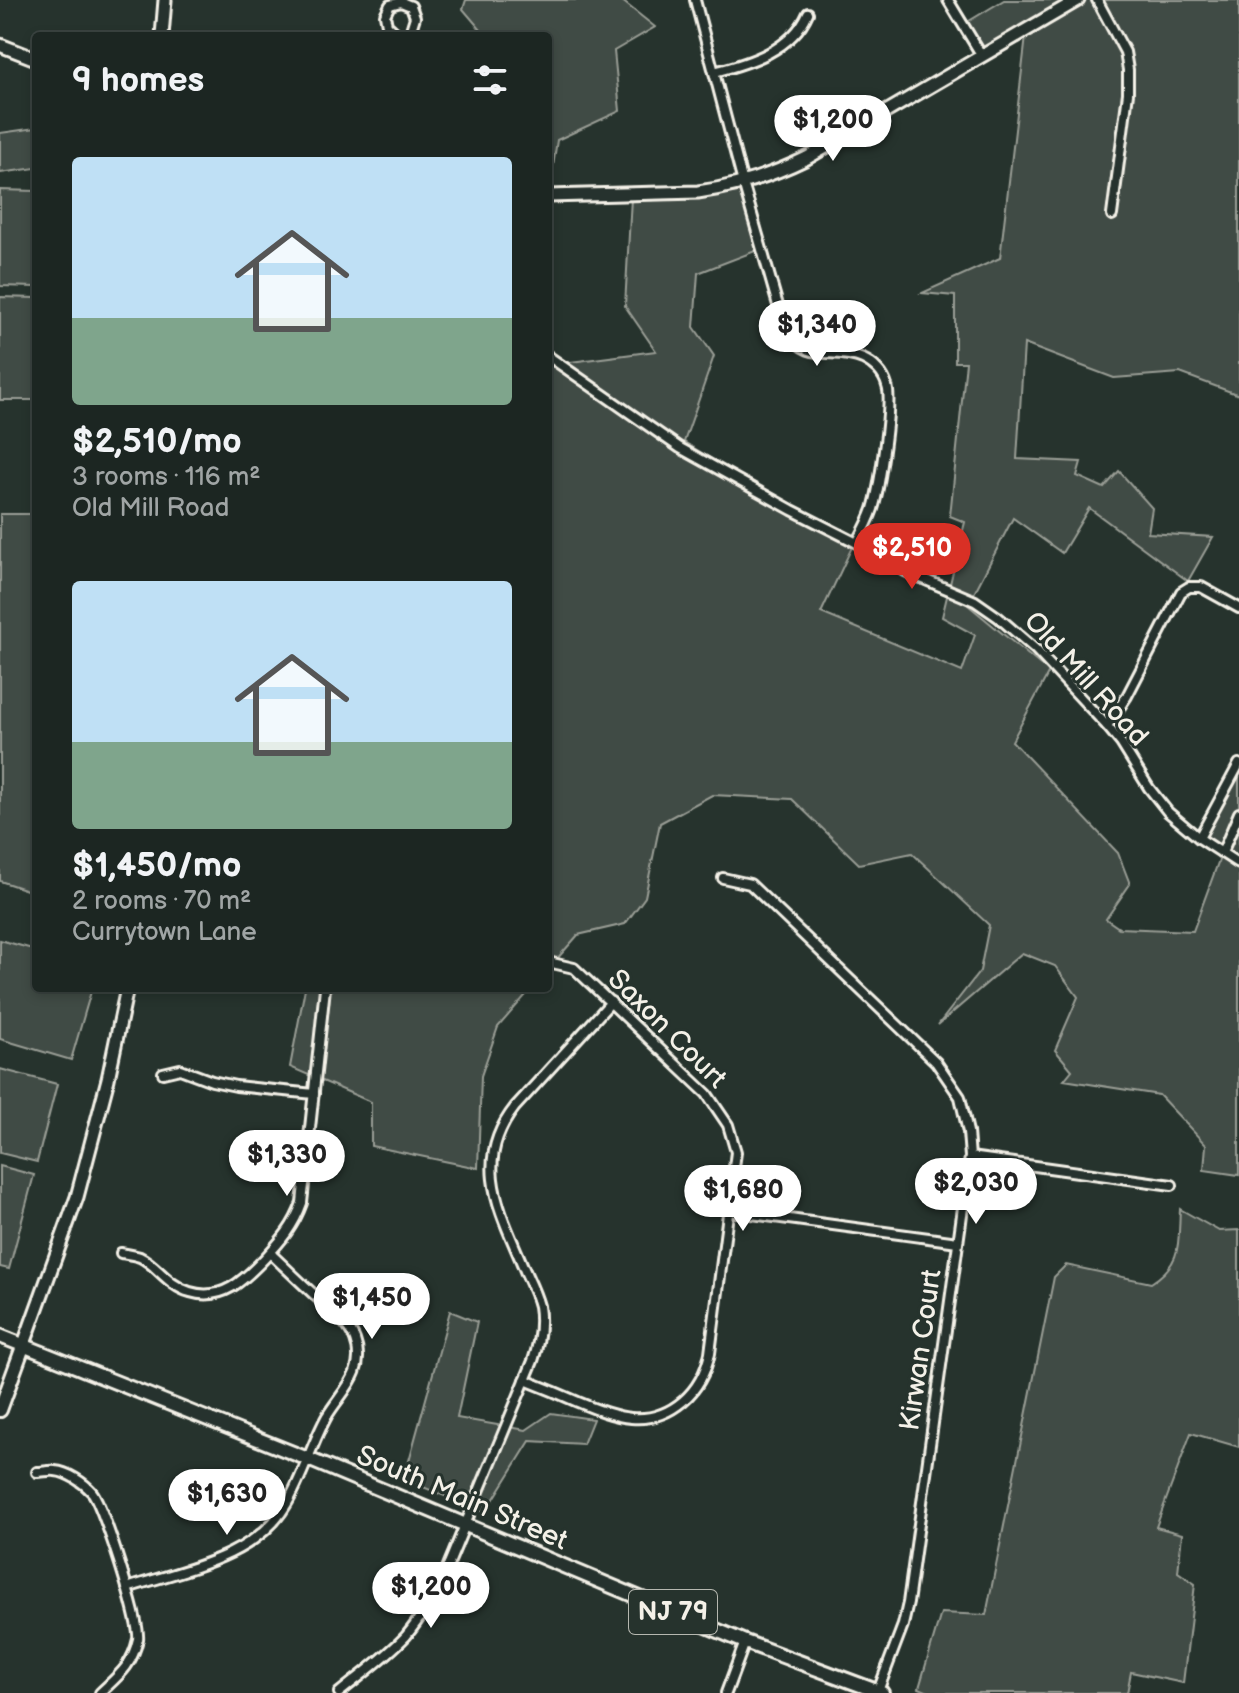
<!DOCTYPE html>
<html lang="en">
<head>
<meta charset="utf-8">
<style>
	body { margin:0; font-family:"Balsamiq Sans",sans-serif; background:#252e2a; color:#f1f3f6; height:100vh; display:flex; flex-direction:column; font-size:30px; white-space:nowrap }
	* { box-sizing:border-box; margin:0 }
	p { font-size:26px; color:#a0a5a5 }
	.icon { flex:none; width:44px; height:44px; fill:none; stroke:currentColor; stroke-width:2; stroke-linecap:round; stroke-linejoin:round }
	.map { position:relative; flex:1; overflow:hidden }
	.details { position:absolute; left:32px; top:32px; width:520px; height:960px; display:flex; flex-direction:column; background:#1c2622; border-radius:8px; box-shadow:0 4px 12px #0003,0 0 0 2px #3a4340 }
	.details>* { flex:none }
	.price { position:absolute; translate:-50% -68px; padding:0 18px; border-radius:28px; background:#fff; color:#222; font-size:26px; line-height:52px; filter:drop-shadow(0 2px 4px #0008) }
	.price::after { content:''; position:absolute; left:50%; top:48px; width:24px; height:18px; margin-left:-12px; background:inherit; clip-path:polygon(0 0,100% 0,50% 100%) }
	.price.active { background:#d93025; color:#fff }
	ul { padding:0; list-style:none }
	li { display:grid; align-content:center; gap:16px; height:424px; padding:0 40px }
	li span { display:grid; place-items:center; height:248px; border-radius:8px; color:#555 }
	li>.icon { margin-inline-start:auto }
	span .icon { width:144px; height:144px; fill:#fffc; stroke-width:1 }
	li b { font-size:34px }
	h2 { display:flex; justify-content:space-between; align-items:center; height:96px; padding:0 40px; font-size:34px }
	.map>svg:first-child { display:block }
	.green { fill:#414b45; stroke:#9a9e96; stroke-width:2 }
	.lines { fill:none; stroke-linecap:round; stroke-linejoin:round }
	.street-casing { stroke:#f4f1e8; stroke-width:14 }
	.secondary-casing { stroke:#f4f1e8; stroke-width:17 }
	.primary-casing { stroke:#f4f1e8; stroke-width:18 }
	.street { stroke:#26332d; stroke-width:8 }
	.secondary { stroke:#26332d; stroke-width:11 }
	.primary { stroke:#26332d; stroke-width:12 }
	.labels { text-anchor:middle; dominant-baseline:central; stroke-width:6; stroke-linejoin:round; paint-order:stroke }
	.shield { fill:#26332d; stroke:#b6b8b0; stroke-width:2 }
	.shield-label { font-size:26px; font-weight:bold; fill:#f4f1e8 }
	.street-label { font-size:28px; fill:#f4f1e8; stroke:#26332d }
</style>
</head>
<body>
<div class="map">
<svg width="1239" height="1693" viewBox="0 0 1239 1693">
	<rect width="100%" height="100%" fill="#26332d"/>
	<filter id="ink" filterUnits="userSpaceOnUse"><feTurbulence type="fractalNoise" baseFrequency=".0125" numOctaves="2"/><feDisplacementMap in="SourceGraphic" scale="16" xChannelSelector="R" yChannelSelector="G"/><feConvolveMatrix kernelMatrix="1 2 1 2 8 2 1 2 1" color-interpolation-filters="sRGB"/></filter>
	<g filter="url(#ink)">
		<!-- green -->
		<g class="green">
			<path d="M466,0H621L655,27L614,51L620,111L557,140L549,193L548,36H486L463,9Z"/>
			<path d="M1004,0H1239V395L1180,373L1114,378L1024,344L1017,459L1081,462L1077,476L1104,488L1119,471L1152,508L1148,533L1213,537L1188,581L1089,508L1062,553L1013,518L968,605L1049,672L1012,741L1118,853L1130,884L1106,919L1119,928L1193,931L1220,857L1200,842L1239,764V1175L1204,1170L1206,1145L1159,1095L1064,1080L1072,1070L1055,1050L1078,997L1055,966L1022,953L938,1025L980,971L989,925L912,853L859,864L792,799L712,795L660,823L645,897L625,924L578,935L548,969V370L555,364L656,351L625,306L631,198L740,192L758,250L698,273L694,327L714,356L684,442L853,545L821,613L962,672L975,635L942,617L965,522L950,516L966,362H955V296L922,293L1000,258L1026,36L982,61L959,27Z"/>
			<path d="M36,128V168L0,173V133Z"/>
			<path d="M0,190L36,191V287L0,286Z"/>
			<path d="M0,297L36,298V400H0Z"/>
			<path d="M0,514H36V893L0,881Z"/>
			<path d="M0,940L36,950V988H92L71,1060L0,1039Z"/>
			<path d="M305,988H532L498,1027L481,1076L478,1168L371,1146V1102L290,1067Z"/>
			<path d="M0,1069L57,1084L37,1162L0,1153Z"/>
			<path d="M0,1166L34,1175L9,1269L0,1267Z"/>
			<path d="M1180,1209L1219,1231L1239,1230V1447L1191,1433L1156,1527L1182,1534L1178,1572L1195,1584L1183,1683L1131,1672L1127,1693H931L919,1688L941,1613L986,1615L1054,1277L1066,1265L1151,1283C1183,1263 1178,1243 1180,1209Z"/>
			<path d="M450,1311L477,1322L457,1418L526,1430L551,1413L593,1419L583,1444L530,1441L485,1513L404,1479Z"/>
		</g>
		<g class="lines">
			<!-- street casing -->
			<g class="street-casing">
				<g id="street">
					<path d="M695,0L743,183L785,330C810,365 832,346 863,359C874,364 884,374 887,386C893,402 879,490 873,509C869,521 863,532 857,543"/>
					<path d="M948,0L982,56"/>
					<path d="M1097,0L1125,52L1128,70V93L1112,215"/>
					<path d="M399,36L387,25L385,15L390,5L401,2L411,6L415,17L409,36"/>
					<path d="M714,72C750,63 792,50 808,13"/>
					<path d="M548,356L680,448L792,510L857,543L905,571L975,601L998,617L1035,649L1107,726L1121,743L1149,788L1168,812L1199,838L1239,864"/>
					<path d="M1107,726L1127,696L1181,592L1189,587H1201L1239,608"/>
					<path d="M1199,838L1239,764"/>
					<path d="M1222,853L1239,813"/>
					<path d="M723,878L750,884L936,1062L960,1097L968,1132L970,1157L908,1603L903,1625L878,1691"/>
					<path d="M163,1073L180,1069L212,1081L236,1086L314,1094"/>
					<path d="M970,1157L1172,1185"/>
					<path d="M730,1211L958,1242"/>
					<path d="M121,1253C127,1254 134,1255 140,1257C157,1265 168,1286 190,1292C222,1302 244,1280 264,1259C281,1241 294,1226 302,1203L325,988"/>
					<path d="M525,1380C543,1387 560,1394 578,1402C614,1417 649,1430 683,1401C698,1388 706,1372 710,1353L736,1152L728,1125L707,1094L574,968L548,962"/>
					<path d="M37,1472C43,1472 50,1470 55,1471C68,1472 84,1483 92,1492C103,1505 141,1625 138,1639C132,1666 119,1675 100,1693"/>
					<path d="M127,1588C182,1570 255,1558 286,1505C303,1477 311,1445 327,1416C342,1391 367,1372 355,1340C349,1323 331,1311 319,1299C302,1284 286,1268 270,1253"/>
					<path d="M339,1693C361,1675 386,1657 406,1636C421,1618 432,1598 443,1578L533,1361C539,1343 542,1325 539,1306C536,1294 530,1282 525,1271C502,1214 470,1164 515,1107L611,1002"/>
					<path d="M726,1693L745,1642"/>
				</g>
			</g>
			<!-- secondary casing -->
			<g class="secondary-casing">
				<g id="secondary">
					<path d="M162,36L165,0"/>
					<path d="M0,45L36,59"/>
					<path d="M548,196L698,192C737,187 772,175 807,158L1078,0"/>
					<path d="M24,1344L77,1197L108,1079L127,988"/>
				</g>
			</g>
			<!-- primary casing -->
			<g class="primary-casing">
				<g id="primary">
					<path d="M0,1336L308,1459L745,1642L882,1693"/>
					<path d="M0,1410L24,1344"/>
				</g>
			</g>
			<!-- street -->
			<use href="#street" class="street"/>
			<!-- secondary -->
			<use href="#secondary" class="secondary"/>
			<!-- primary -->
			<use href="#primary" class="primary"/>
		</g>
	</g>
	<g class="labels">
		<!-- shield labels -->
		<rect class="shield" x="629" y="1590" width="88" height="44" rx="6"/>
		<g class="shield-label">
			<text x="673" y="1612">NJ 79</text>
		</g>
		<!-- street labels -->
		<g class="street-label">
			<text transform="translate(1086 679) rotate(48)">Old Mill Road</text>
			<text transform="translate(667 1029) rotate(45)">Saxon Court</text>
			<text transform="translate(921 1350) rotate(-82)">Kirwan Court</text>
			<text transform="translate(462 1498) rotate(23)">South Main Street</text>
		</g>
	</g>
</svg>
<b class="price" style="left:833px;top:163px">$1,200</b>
<b class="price" style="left:817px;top:368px">$1,340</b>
<b class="price active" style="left:912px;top:591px">$2,510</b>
<b class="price" style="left:287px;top:1198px">$1,330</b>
<b class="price" style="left:976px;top:1226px">$2,030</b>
<b class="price" style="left:743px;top:1233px">$1,680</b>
<b class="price" style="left:372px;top:1341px">$1,450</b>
<b class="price" style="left:227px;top:1537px">$1,630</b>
<b class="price" style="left:431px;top:1630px">$1,200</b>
<section class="details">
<h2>9 homes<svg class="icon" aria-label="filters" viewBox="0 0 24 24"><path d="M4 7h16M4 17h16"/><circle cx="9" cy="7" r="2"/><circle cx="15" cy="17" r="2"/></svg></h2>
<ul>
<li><span style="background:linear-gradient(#bfe0f5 65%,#7fa58c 0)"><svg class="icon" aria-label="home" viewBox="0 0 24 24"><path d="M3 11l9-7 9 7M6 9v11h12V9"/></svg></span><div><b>$2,510/mo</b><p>3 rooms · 116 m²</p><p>Old Mill Road</p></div></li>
<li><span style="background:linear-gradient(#bfe0f5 65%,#7fa58c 0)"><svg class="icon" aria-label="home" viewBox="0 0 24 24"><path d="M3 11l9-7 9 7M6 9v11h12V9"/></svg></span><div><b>$1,450/mo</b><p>2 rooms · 70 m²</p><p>Currytown Lane</p></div></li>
</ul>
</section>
</div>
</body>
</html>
